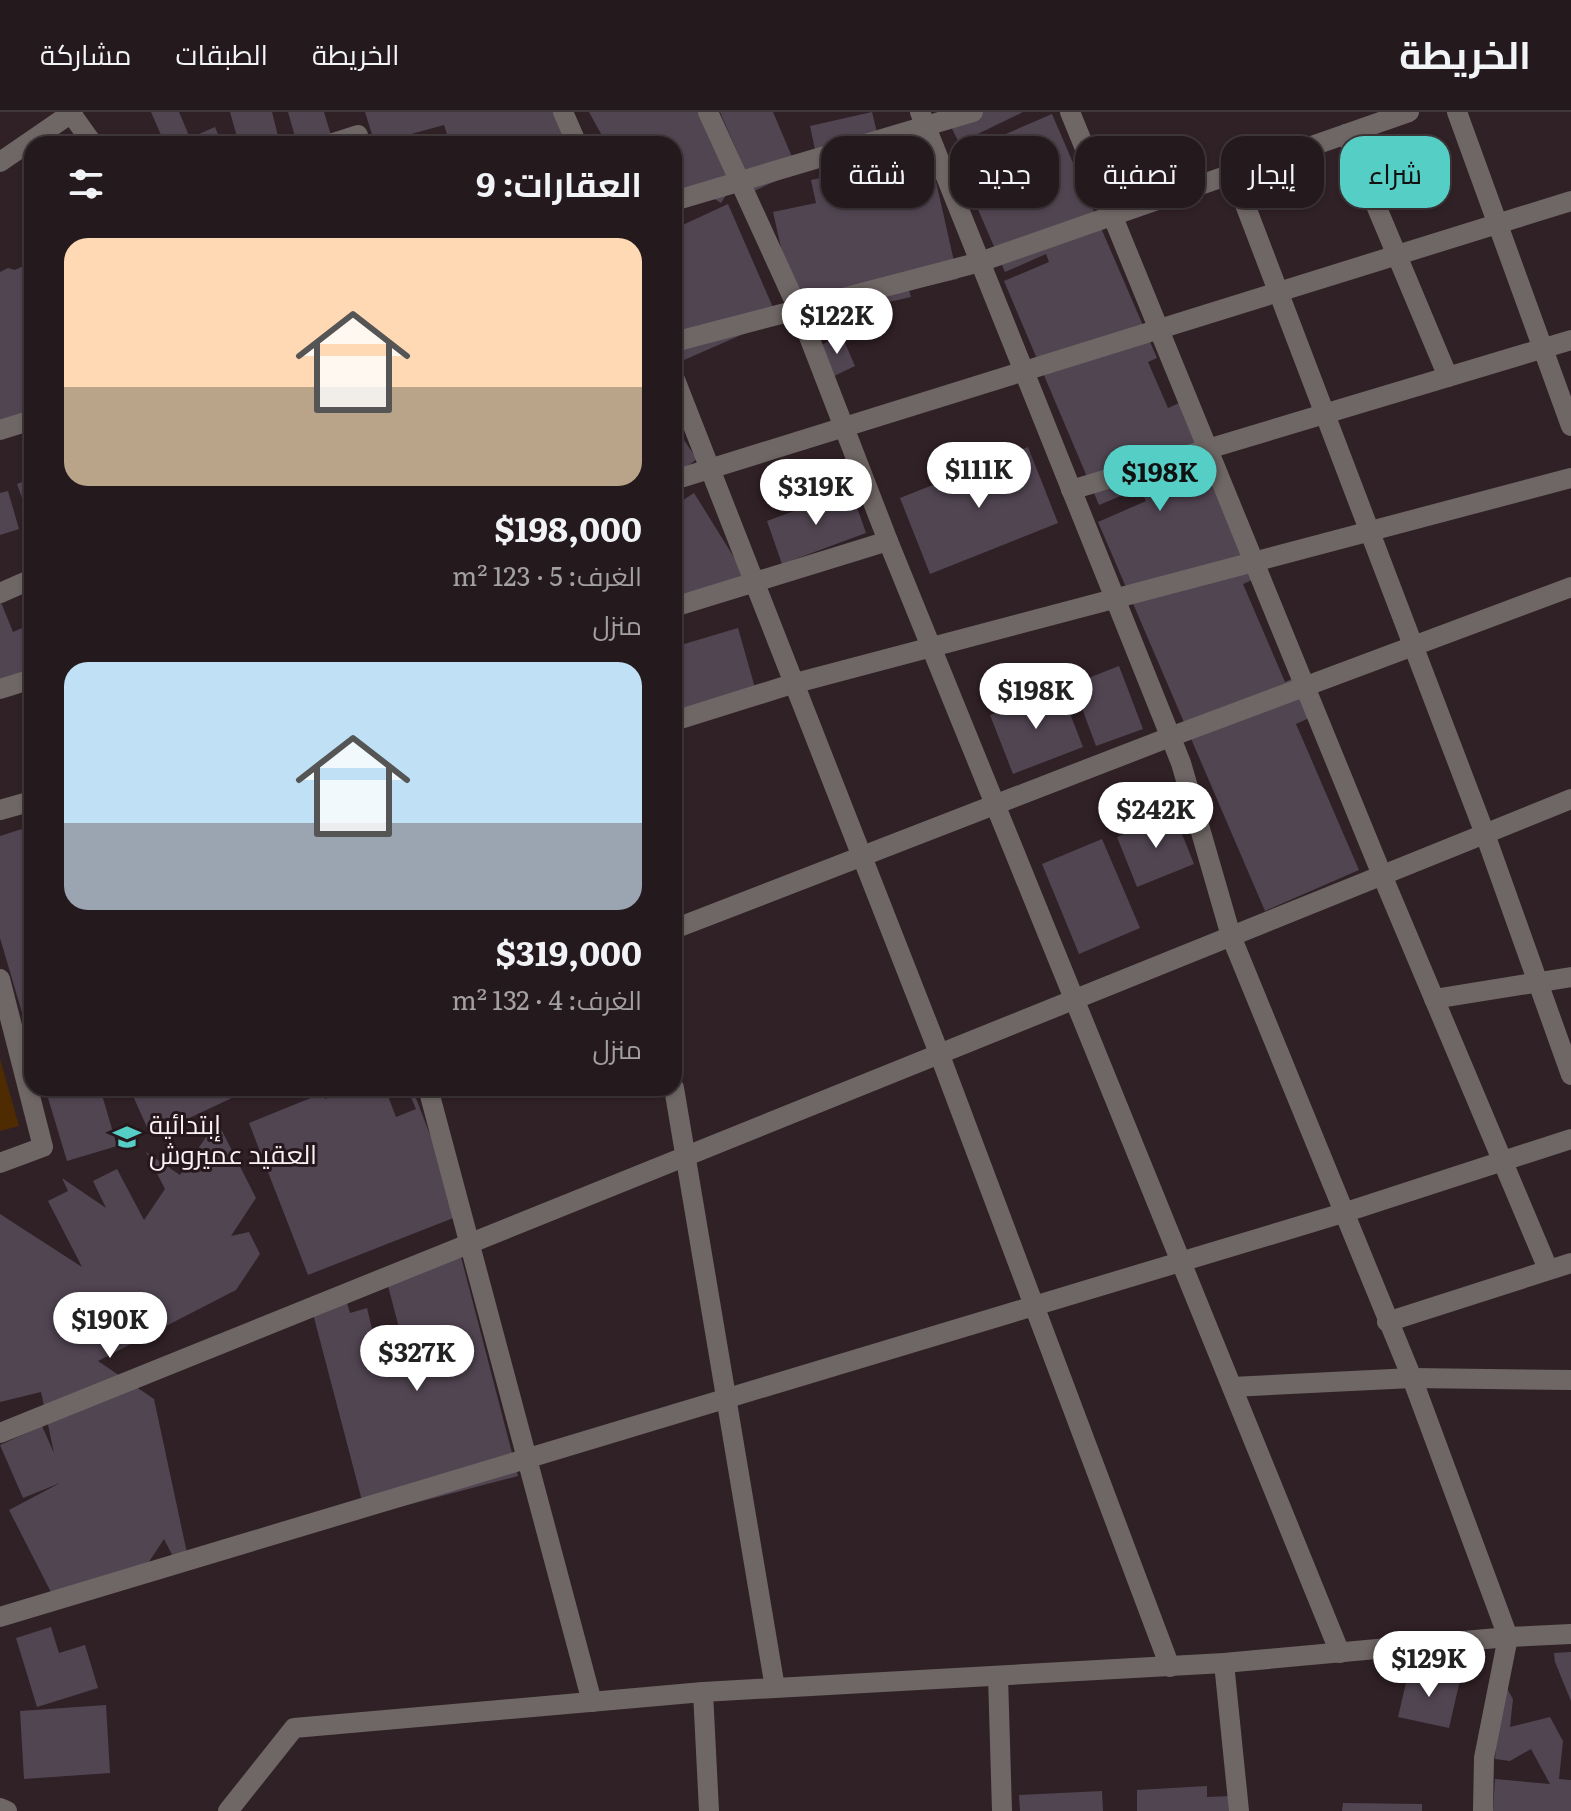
<!DOCTYPE html>
<html lang="ar">
<head>
<meta charset="utf-8">
<style>
	body { margin:0; font-family:Literata,Cairo,serif; background:#302629; color:#f1f3f6; direction:rtl; height:100vh; display:flex; flex-direction:column; font-size:30px; white-space:nowrap }
	* { box-sizing:border-box; margin:0 }
	p { font-size:26px; color:#a3a0a3 }
	.icon { flex:none; width:44px; height:44px; fill:none; stroke:currentColor; stroke-width:2; stroke-linecap:round; stroke-linejoin:round }
	.map { position:relative; flex:1; overflow:hidden; direction:ltr }
	.drawer { position:absolute; left:24px; top:24px; width:658px; height:960px; display:flex; flex-direction:column; background:#24191c; border-radius:24px; box-shadow:0 2px 6px #0004,0 0 0 2px #41383b; direction:rtl }
	.drawer>* { flex:none }
	.guide { position:absolute; left:706px; top:24px; width:744px; height:72px; direction:rtl; display:flex; gap:16px }
	.price { position:absolute; translate:-50% -68px; padding:0 18px; border-radius:28px; background:#fff; color:#222; font-size:26px; line-height:52px; filter:drop-shadow(0 2px 4px #0008) }
	.price::after { content:''; position:absolute; left:50%; top:48px; width:24px; height:18px; margin-left:-12px; background:inherit; clip-path:polygon(0 0,100% 0,50% 100%) }
	.price.on { background:#55cec5; color:#111 }
	ul { padding:0; list-style:none }
	li { display:grid; align-content:center; gap:16px; height:424px; padding:0 40px }
	li span { display:grid; place-items:center; height:248px; border-radius:24px; color:#555 }
	li>.icon { margin-inline-start:auto }
	span .icon { width:144px; height:144px; fill:#fffc; stroke-width:1 }
	li b { font-size:34px }
	h2 { display:flex; justify-content:space-between; align-items:center; height:96px; padding:0 40px; font-size:34px }
	.pill { padding:0 28px; border-radius:24px; background:#24191c; box-shadow:0 2px 6px #0004,0 0 0 2px #41383b; font-size:28px; line-height:72px }
	.pill.on { background:#55cec5; color:#111 }
	header { display:flex; align-items:center; gap:48px; box-sizing:border-box; height:112px; padding:0 40px; background:#24191c; border-bottom:2px solid #41383b }
	header strong { font-size:38px }
	nav { display:flex; gap:44px; margin-inline-start:auto; font-size:28px }
	.map>svg:first-child { display:block }
	.green { fill:#4e2b00 }
	.building { fill:#514552 }
	.lines { fill:none; stroke-linecap:round; stroke-linejoin:round }
	.street { stroke:#6f6765; stroke-width:20 }
	.labels { text-anchor:middle; dominant-baseline:central; stroke-width:6; stroke-linejoin:round; paint-order:stroke }
	.poi-label { font-size:26px; fill:#fcf1f4; stroke:#26171c; text-anchor:start }
</style>
</head>
<body>
<header>
<strong>الخريطة</strong>
<nav><a>الخريطة</a><a>الطبقات</a><a>مشاركة</a></nav>
</header>
<div class="map">
<svg width="1571" height="1699" viewBox="0 0 1571 1699">
	<rect width="100%" height="100%" fill="#302126"/>
	<!-- green -->
	<path class="green" d="M0,947L19,1014L0,1019Z"/>
	<!-- building -->
	<g class="building">
		<path d="M151,0H179L190,26L215,15L222,32H165Z"/>
		<path d="M230,0H272L280,32H239Z"/>
		<path d="M288,0H324L333,30L297,32Z"/>
		<path d="M365,0H566L589,32H450L444,13L375,32Z"/>
		<path d="M589,0H704L738,64L721,91L696,75L674,87V32H603L605,29Z"/>
		<path d="M720,0H773L798,59L754,79Z"/>
		<path d="M872,0L880,33L833,43L838,67L863,61L862,58L930,43L958,167L909,178L911,185L798,211L773,100L816,91L811,68L821,66L810,14Z"/>
		<path d="M944,0H1023L959,31Z"/>
		<path d="M1052,2L1157,246L1148,250L1168,296L1186,288L1219,363L1209,367L1252,468L1243,472L1285,570L1303,562L1320,601L1296,612L1359,758L1265,799L1098,410L1146,389L1140,376L1099,393L1004,169L1049,150L1046,142L1005,160L955,44Z"/>
		<path d="M728,92L778,207L684,248L674,226V117Z"/>
		<path d="M32,150V304L0,320V160L8,156L15,158Z"/>
		<path d="M842,224L855,254L832,265L818,234Z"/>
		<path d="M674,314L697,347L674,364Z"/>
		<path d="M1028,335L1058,411L930,462L900,386Z"/>
		<path d="M32,366V414L17,372Z"/>
		<path d="M851,378L866,421L782,452L767,409Z"/>
		<path d="M8,379L19,417L0,423V381Z"/>
		<path d="M694,381L745,463L687,500L674,480V449L681,444L674,433V394Z"/>
		<path d="M0,488L13,520L29,513L32,521V570L0,582Z"/>
		<path d="M738,516L759,590L674,615V535Z"/>
		<path d="M1119,554L1143,617L1096,634L1073,572Z"/>
		<path d="M1060,576L1083,635L1013,662L990,603Z"/>
		<path d="M1174,702L1194,752L1137,775L1117,725Z"/>
		<path d="M22,717L32,749L31,931L0,826V724Z"/>
		<path d="M1102,727L1140,816L1079,842L1042,752Z"/>
		<path d="M45,976H100L117,1034L67,1049Z"/>
		<path d="M150,976H229L234,985L151,1024L133,984Z"/>
		<path d="M353,976H385L396,1005L416,997L407,976H412L461,1103L308,1163L249,1011L323,981L325,987Z"/>
		<path d="M217,1009L256,1086L231,1124L249,1120L260,1142L236,1178L98,1249L154,1287L190,1455L181,1460L164,1427L135,1471L55,1488L9,1398L60,1371L23,1386L0,1333L42,1314L54,1341L41,1280L0,1290V1102L82,1155L48,1089L68,1079L62,1066L106,1096L93,1069L117,1057L144,1108L165,1077L146,1040L180,1063Z"/>
		<path d="M460,1141L518,1364L366,1404L311,1194L345,1184L350,1201L367,1196L378,1242L404,1235L387,1170Z"/>
		<path d="M51,1515L59,1541L85,1533L98,1576L37,1595L16,1526Z"/>
		<path d="M1571,1540V1589L1555,1550L1554,1541Z"/>
		<path d="M1409,1558L1460,1568L1449,1616L1398,1605Z"/>
		<path d="M1502,1568L1513,1587L1510,1615L1550,1605L1563,1629L1559,1667L1571,1668V1699H1493L1495,1667L1550,1672L1531,1637L1510,1649L1495,1647Z"/>
		<path d="M106,1593L110,1661L24,1667L20,1599Z"/>
		<path d="M1207,1674V1685L1231,1684V1699H1137V1678Z"/>
		<path d="M1102,1679L1103,1699H1020L1019,1683Z"/>
		<path d="M1343,1691L1422,1692V1699H1342Z"/>
	</g>
	<g class="lines">
		<!-- street -->
		<g class="street">
			<path d="M70,0L93,32"/>
			<path d="M563,0L577,32"/>
			<path d="M708,0L799,199L888,429L1340,1541"/>
			<path d="M920,0L1181,651L1231,824L1412,1266L1508,1525L1484,1646L1483,1699"/>
			<path d="M1070,0L1382,763L1548,1157"/>
			<path d="M1457,0L1571,314"/>
			<path d="M1346,22L1448,265"/>
			<path d="M330,32L358,23"/>
			<path d="M0,50L73,0"/>
			<path d="M1233,61L1485,722L1571,963"/>
			<path d="M674,89L973,0"/>
			<path d="M674,230L980,150L1409,0"/>
			<path d="M674,265L939,941L1170,1555"/>
			<path d="M0,318L32,308"/>
			<path d="M674,368L1571,89"/>
			<path d="M1071,378L1571,228"/>
			<path d="M0,481L32,467"/>
			<path d="M674,495L888,429"/>
			<path d="M0,577L32,567"/>
			<path d="M674,609L792,572L1571,366"/>
			<path d="M0,698L32,689"/>
			<path d="M674,817L1170,625L1571,475"/>
			<path d="M0,867L43,1035L0,1051"/>
			<path d="M1434,887L1571,865"/>
			<path d="M428,976L592,1590"/>
			<path d="M674,976L775,1576"/>
			<path d="M1387,1210L1571,1151"/>
			<path d="M1232,1275L1412,1266L1571,1268"/>
			<path d="M0,1321L1571,687"/>
			<path d="M0,1505L1343,1101L1571,1027"/>
			<path d="M1224,1551L1239,1699"/>
			<path d="M998,1564L1002,1699"/>
			<path d="M703,1580L709,1699"/>
			<path d="M0,1696L7,1699"/>
			<path d="M228,1699L294,1616L703,1580L1224,1551L1508,1525L1571,1522"/>
		</g>
	</g>
	<!-- icons -->
	<defs>
		<g id="school-bare" transform="scale(2.16)"><path d="M0-5L7-2L0 1L-7-2ZM-4 1L0 2.5L4 1V4Q0 6-4 4Z" fill="#55cec5" stroke="#26171c" stroke-width="2.5" paint-order="stroke"/></g>
	</defs>
	<g fill-rule="evenodd">
		<use href="#school-bare" x="127" y="1025"/>
	</g>
	<g class="labels">
		<!-- poi labels -->
		<g class="poi-label">
			<text x="149" y="1010">إبتدائية<tspan x="149" dy="30">العقيد عميروش</tspan></text>
		</g>
	</g>
</svg>
<b class="price" style="left:837px;top:244px">$122K</b>
<b class="price" style="left:979px;top:398px">$111K</b>
<b class="price on" style="left:1160px;top:401px">$198K</b>
<b class="price" style="left:816px;top:415px">$319K</b>
<b class="price" style="left:1036px;top:619px">$198K</b>
<b class="price" style="left:1156px;top:738px">$242K</b>
<b class="price" style="left:110px;top:1248px">$190K</b>
<b class="price" style="left:417px;top:1281px">$327K</b>
<b class="price" style="left:1429px;top:1587px">$129K</b>
<div class="guide">
<a class="pill on">شراء</a>
<a class="pill">إيجار</a>
<a class="pill">تصفية</a>
<a class="pill">جديد</a>
<a class="pill">شقة</a>
</div>
<section class="drawer">
<h2>العقارات: 9<svg class="icon" aria-label="filters" viewBox="0 0 24 24"><path d="M4 7h16M4 17h16"/><circle cx="9" cy="7" r="2"/><circle cx="15" cy="17" r="2"/></svg></h2>
<ul>
<li><span style="background:linear-gradient(#ffd9b3 60%,#b9a48a 0)"><svg class="icon" aria-label="home" viewBox="0 0 24 24"><path d="M3 11l9-7 9 7M6 9v11h12V9"/></svg></span><div><b>$198,000</b><p>الغرف: 5 · 123 m²</p><p>منزل</p></div></li>
<li><span style="background:linear-gradient(#bfe0f5 65%,#9aa5b1 0)"><svg class="icon" aria-label="home" viewBox="0 0 24 24"><path d="M3 11l9-7 9 7M6 9v11h12V9"/></svg></span><div><b>$319,000</b><p>الغرف: 4 · 132 m²</p><p>منزل</p></div></li>
</ul>
</section>
</div>
</body>
</html>
